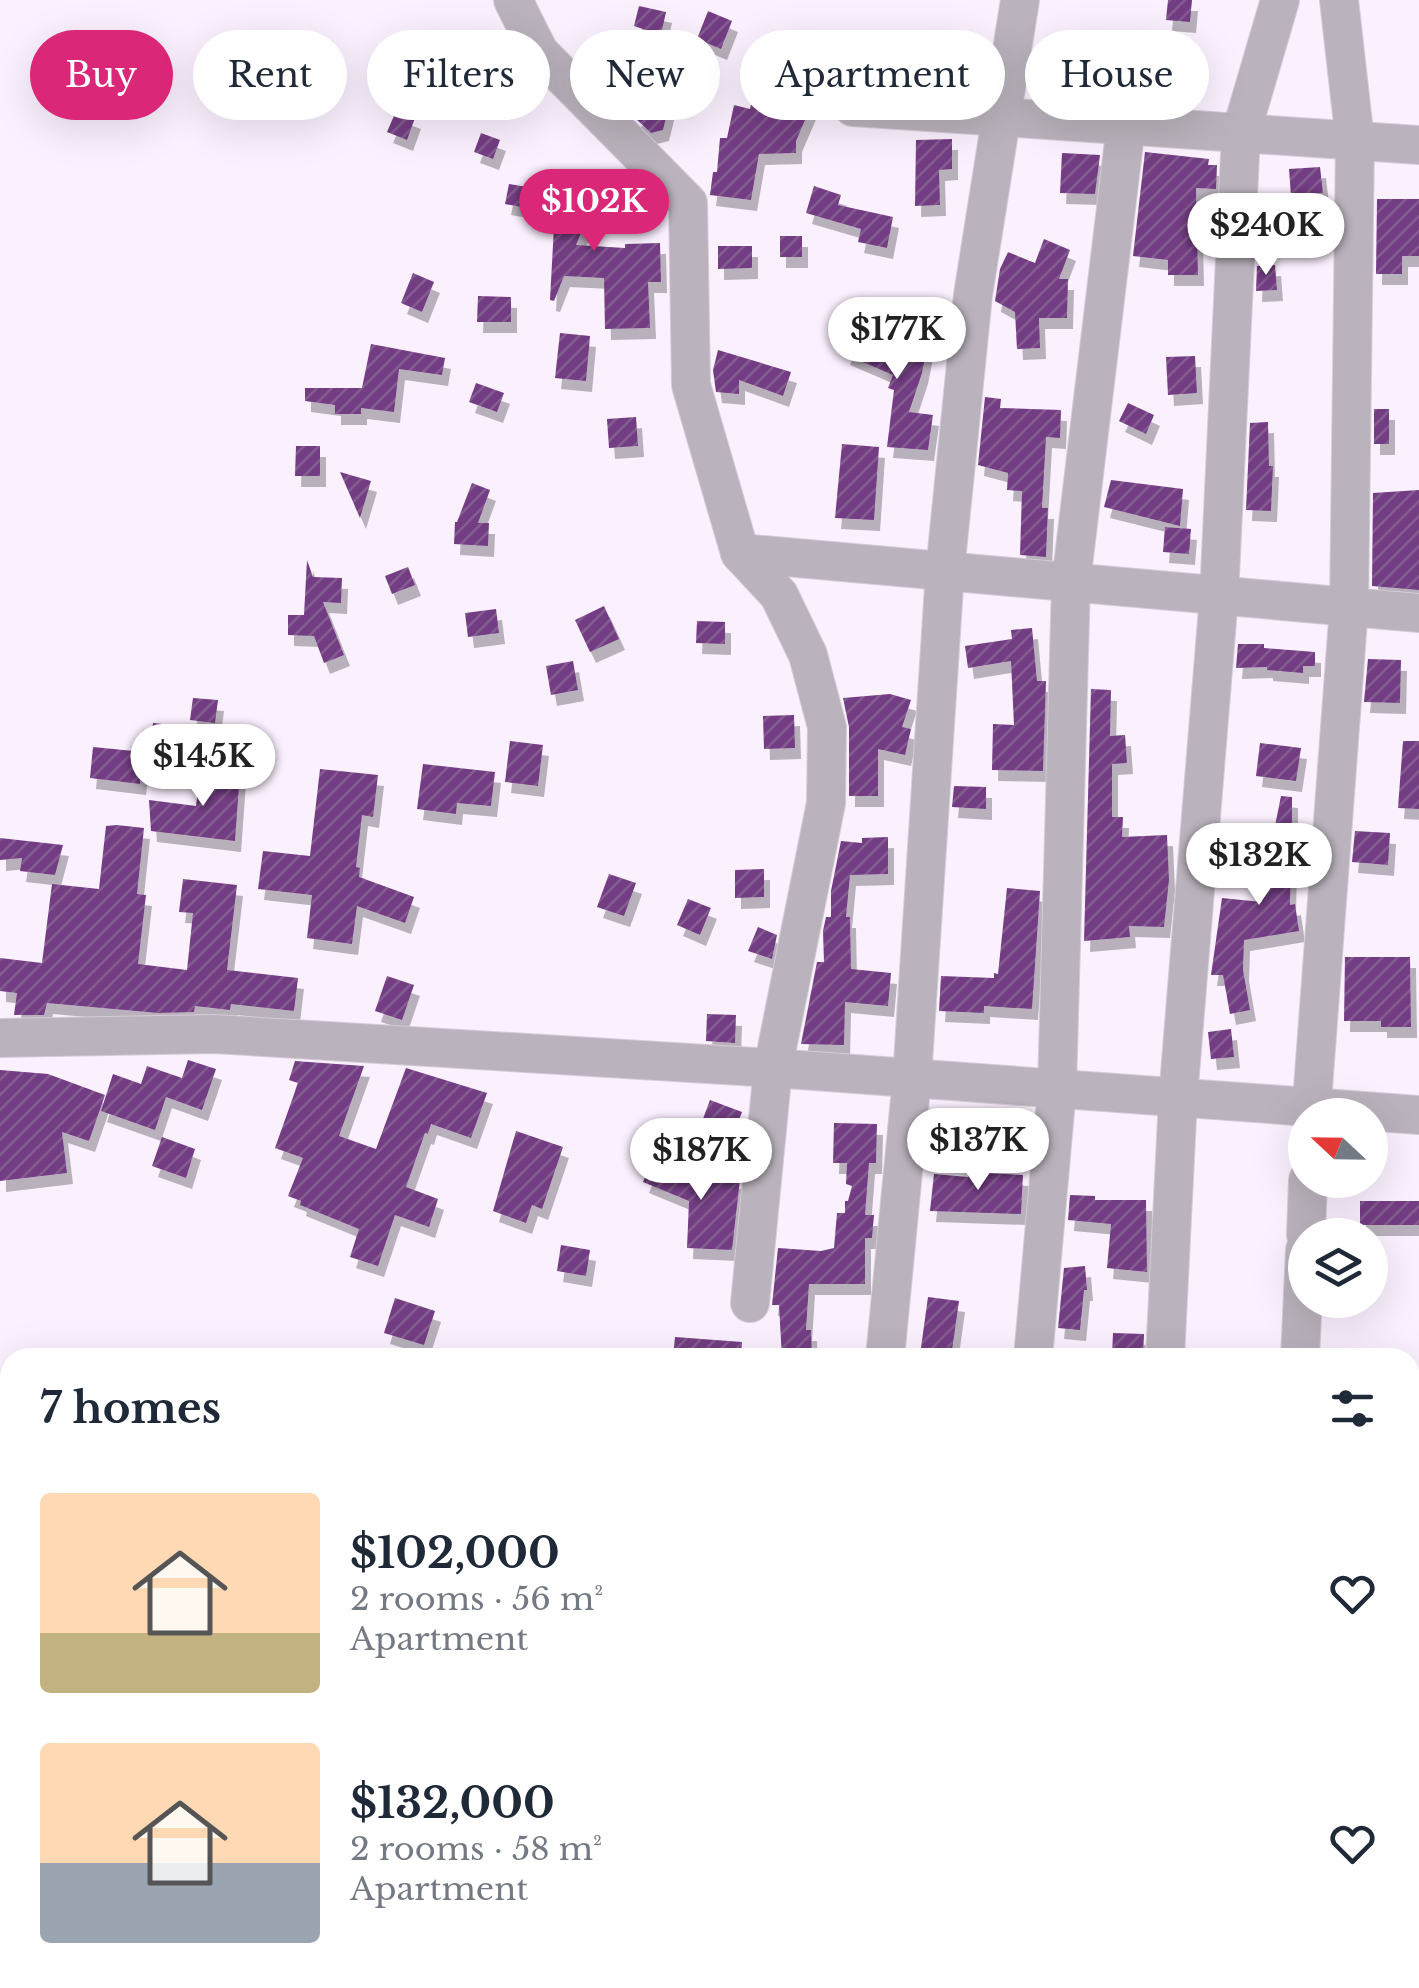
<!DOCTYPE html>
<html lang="en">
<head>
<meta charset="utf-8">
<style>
	body { margin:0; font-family:"Libre Baskerville",serif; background:#f2f2f3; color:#1f2937; height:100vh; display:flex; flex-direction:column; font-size:38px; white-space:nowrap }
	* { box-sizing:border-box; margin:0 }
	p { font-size:32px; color:#747a83 }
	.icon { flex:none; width:55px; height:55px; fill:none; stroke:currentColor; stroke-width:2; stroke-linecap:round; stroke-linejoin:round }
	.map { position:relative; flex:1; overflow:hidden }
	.panel { position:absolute; left:0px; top:1348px; width:1420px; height:642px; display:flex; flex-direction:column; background:#fff; border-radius:30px 30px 0 0; box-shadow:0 10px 40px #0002 }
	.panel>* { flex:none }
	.banner { position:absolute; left:30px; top:30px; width:1360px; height:90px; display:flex; gap:20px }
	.needle { width:65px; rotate:292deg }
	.controls { position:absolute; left:1288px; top:1098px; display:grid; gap:20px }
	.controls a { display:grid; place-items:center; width:100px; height:100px; border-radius:50%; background:#fff; box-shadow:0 10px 40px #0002; font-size:50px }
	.price { position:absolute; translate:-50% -85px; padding:0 22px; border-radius:35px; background:#fff; color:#222; font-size:32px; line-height:65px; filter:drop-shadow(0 2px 5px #0008) }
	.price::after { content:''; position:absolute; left:50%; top:60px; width:30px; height:22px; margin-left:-15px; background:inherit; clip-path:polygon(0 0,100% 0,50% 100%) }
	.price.selected { background:#db2777; color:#fff }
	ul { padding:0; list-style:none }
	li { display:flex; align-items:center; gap:30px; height:250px; padding:0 40px }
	li span { display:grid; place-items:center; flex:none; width:280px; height:200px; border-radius:10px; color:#555 }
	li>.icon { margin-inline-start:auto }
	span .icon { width:120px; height:120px; fill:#fffc; stroke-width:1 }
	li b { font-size:42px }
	h2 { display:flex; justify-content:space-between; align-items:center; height:120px; padding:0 40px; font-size:42px }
	.tag { padding:0 35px; border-radius:45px; background:#fff; box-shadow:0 10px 40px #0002; font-size:35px; line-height:90px }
	.tag.selected { background:#db2777; color:#fff }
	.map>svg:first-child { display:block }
	.building { fill:url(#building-hatch); filter:url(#shadow) }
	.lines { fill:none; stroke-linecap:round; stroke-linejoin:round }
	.minor-casing { stroke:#d6ccd9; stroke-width:40 }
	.minor { stroke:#bab2bc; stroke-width:38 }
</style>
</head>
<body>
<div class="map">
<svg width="1419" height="1988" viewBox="0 0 1419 1988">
	<defs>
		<pattern id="building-hatch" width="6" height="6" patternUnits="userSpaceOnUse" patternTransform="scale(2.5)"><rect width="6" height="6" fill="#733d83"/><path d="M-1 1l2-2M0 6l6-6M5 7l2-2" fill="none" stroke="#845b90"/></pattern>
		<filter id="shadow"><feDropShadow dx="6" dy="11" stdDeviation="0" flood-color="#0004"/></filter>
	</defs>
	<rect width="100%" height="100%" fill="#fbf0fe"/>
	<!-- building -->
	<g class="building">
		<path d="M1168,0H1192L1190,22L1166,20Z"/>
		<path d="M639,6L666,12L661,35L634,26Z"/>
		<path d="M708,11L732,21L721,49L697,39Z"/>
		<path d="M1150,35H1180L1179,75L1150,76Z"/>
		<path d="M927,48L985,73L979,89L876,51Z"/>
		<path d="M655,72L676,77L663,130L651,133L633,116L646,113Z"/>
		<path d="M780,90L812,104L796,141V153L759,154L751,200L710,195L713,172H717L720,138H727L734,105L750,109L753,96L776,101Z"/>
		<path d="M396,111L415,118L407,140L387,132Z"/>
		<path d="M481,133L500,140L493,159L474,152Z"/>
		<path d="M952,139V169L939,170L940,205L915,206L916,140Z"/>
		<path d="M1145,152L1209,159L1208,165H1217L1216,189L1196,188L1198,275H1168V260L1133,256Z"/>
		<path d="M1062,153L1100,155L1095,194L1060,193Z"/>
		<path d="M1320,167L1323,193L1291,196L1289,169Z"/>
		<path d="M560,177L598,192L576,245L625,248V244L660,243L661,282H648L650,328L605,329L604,278L564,276L554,301L550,300L554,226L541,220L544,211L505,204L509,184L570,194Z"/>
		<path d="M814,186L841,195L838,205L893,217L887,248L858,242L861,229L806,213Z"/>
		<path d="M1377,199H1419V256H1402V274H1376Z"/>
		<rect x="780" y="236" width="22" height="21"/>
		<path d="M1044,239L1070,250L1059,279H1068L1067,318H1039L1040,348L1017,349L1015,312L995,301L1000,269L1008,252L1035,263Z"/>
		<path d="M718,246H752V268L718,269Z"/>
		<path d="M1275,265L1277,290L1256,291L1257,266Z"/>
		<path d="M413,273L434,282L422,312L401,303Z"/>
		<path d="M478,296L511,297V322H477Z"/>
		<path d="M857,323L907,344L908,339L928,342L922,373L909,412L933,415L928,450L887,447L894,390L888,388L893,375L844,354Z"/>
		<path d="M560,333L590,336L586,381L555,378Z"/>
		<path d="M371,344L445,358L442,375L399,369L394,412L361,408V414H335V405L305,401V388H362Z"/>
		<path d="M718,350L791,372L783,396L739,380V394L716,392L713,370Z"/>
		<path d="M1195,356L1197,393L1168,395L1166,357Z"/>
		<path d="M476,383L504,393L497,412L469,402Z"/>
		<path d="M985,397L1001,399L1000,408L1061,410L1060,438L1046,437L1042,508H1048L1046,557L1020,555L1022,491L1007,490L1008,473L978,465Z"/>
		<path d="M1128,403L1154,415L1146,434L1119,421Z"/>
		<rect x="1374" y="409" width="15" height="35"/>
		<path d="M636,417L638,446L609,448L607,419Z"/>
		<path d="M1268,422L1269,466H1273L1271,511L1246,510L1250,423Z"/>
		<path d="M842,444L879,447L874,520L835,518Z"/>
		<path d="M296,446H320V476H295Z"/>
		<path d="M340,472L371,481L360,518Z"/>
		<path d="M1111,480L1183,489L1180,526L1104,507Z"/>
		<path d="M472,483L490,490L478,523H489L488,546L454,544L455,522H457Z"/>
		<path d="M1419,490V590L1372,586L1373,493Z"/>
		<path d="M1165,527L1191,529L1189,554L1163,552Z"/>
		<path d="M307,560L313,577L342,578L341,603L323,602L344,655L324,663L314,636L288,635V615H304Z"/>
		<path d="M408,567L415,585L392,594L385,576Z"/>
		<path d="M604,606L619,639L590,652L575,620Z"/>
		<path d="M496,609L499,633L468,637L465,613Z"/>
		<path d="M697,621L725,622V644L696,643Z"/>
		<path d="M1032,628L1037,681H1046L1043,771L992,770L993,724L1014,725L1011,661L968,668L965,646L1012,639L1011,630Z"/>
		<path d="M1238,644H1264V648L1315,652V666H1303V673L1267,670V667L1236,668Z"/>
		<path d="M1368,659L1401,660L1400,703L1364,702Z"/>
		<path d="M573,661L578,690L551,695L546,666Z"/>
		<path d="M1091,689L1111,690L1110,736L1125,735L1127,763L1112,764V817H1123L1122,837L1167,835L1169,880L1164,927L1129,926L1130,937L1084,941Z"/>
		<path d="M890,694L911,700L902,727L911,729L905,755L878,749V796H849V727L843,698Z"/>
		<path d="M193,698L218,700L215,723L190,720Z"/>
		<path d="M794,715L795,748L764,749L763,716Z"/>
		<path d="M153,723L191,727L188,754L150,750Z"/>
		<path d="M510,741L543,745L538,786L505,782Z"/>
		<path d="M1403,741H1419V809L1398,808Z"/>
		<path d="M1260,743L1301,748L1296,781L1256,776Z"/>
		<path d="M93,747L144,752L140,784L90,778Z"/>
		<path d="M423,764L495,772L491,806L457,803L456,814L417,809Z"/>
		<path d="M201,767L240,772L235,841L151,831L149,800L196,806Z"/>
		<path d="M320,769L378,775L373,817L362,815L356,867L360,868L359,877L414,897L405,923L357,906L352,944L307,938L312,895L258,889L263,851L310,856Z"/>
		<path d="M954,786L986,787V809L952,807Z"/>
		<path d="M1281,796L1292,797V825L1306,828L1301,855L1291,853L1290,905L1295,904L1299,931L1244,940L1243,970L1250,1010L1230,1014L1223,975H1211L1222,898L1262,902L1263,836H1273Z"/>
		<path d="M117,825L144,828L137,894L146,895L138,964L187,970L193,913L179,912L183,879L237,885L227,970L298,978L294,1011L231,1004L230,1010L195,1006L194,1012L158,1013L47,1003L44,1015H14L17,993L0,991V958L42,963L52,884L99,889L106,826Z"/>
		<path d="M1355,831L1390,833L1388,865L1352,862Z"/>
		<path d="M888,837V874L850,875L846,917H850L851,969L891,973L888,1006L845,1002L844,1045L801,1044L817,962H824L823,931L826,917H831V891L841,841L862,843V838Z"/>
		<path d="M0,838L63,845L55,875L20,871L22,858L0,860Z"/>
		<path d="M764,869V897L735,898V870Z"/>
		<path d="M609,874L636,883L624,916L597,907Z"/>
		<path d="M1007,888L1040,891L1032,1009L984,1006V1013L939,1011L941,976L994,978V973L998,974Z"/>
		<path d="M688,899L711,908L700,935L677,925Z"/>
		<path d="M758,927L777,935L772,959L748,951Z"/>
		<path d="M1345,957H1410L1411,1027H1381V1021H1344Z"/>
		<path d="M387,976L414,985L402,1020L375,1011Z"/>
		<path d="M707,1014L736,1015L735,1043L706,1041Z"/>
		<path d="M1231,1029L1234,1057L1211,1059L1208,1032Z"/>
		<path d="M188,1060L216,1069L202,1110L166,1097L155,1130L101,1111L113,1074L141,1084L147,1066L182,1078Z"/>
		<path d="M295,1061L364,1066L339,1136L376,1149L406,1068L487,1093L471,1138L431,1124L428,1134L425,1133L406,1187L438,1199L429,1227L395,1215L378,1266L350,1257L359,1229L300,1205L301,1201L288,1196L303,1158L275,1148L298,1083L289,1080Z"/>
		<path d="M0,1070L48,1074L105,1095L89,1141L62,1132L67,1173L0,1181Z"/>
		<path d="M710,1100L742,1112L732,1139L700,1127Z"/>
		<path d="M834,1123L877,1124L876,1163H869L865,1215H874L872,1238H865V1284H809L806,1330H811L812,1358H782L779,1305H772L778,1248L821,1251L834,1248L837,1213H845V1201H848L852,1186L846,1184L847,1163H833Z"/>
		<path d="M516,1131L563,1147L542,1209L532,1205L526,1223L493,1211Z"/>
		<path d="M162,1137L195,1149L186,1178L152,1166Z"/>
		<path d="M653,1157L705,1178L706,1172L740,1179L732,1250L687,1248L689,1201L643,1182Z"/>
		<path d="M968,1172L1023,1175L1021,1214L930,1211L934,1174L968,1177Z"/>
		<path d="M1070,1195L1095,1196V1200H1146L1147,1272L1107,1268L1111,1224L1068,1220Z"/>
		<rect x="1360" y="1201" width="59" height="24"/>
		<path d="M561,1245L590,1250L586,1276L557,1271Z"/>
		<path d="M1085,1266L1087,1290H1084L1080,1330L1058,1328L1064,1268Z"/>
		<path d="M928,1297L959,1301L951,1358L920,1355Z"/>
		<path d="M395,1298L435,1311L424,1345L384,1333Z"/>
		<path d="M1113,1333L1144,1334L1143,1357L1112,1356Z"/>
		<path d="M675,1337L742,1342L741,1358H673Z"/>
	</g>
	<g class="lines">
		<!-- minor casing -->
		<g class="minor-casing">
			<g id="minor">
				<path d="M513,0L539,52L688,203L691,385L740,553L779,595L808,655L827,727L826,803L773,1068L750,1303"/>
				<path d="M853,107L1419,145"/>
				<path d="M740,553L1419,613"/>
				<path d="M0,1038L214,1034L773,1068L1419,1115"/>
				<path d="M1311,1115L1349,607L1355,141L1339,0"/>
				<path d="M1306,1235L1308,1180"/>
				<path d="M885,1358L912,1078L945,571L973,295L1020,0"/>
				<path d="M1033,1358L1057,1089L1071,582L1126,125"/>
				<path d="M1165,1358L1178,1098L1219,596L1241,133L1280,0"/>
				<path d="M1300,1358L1305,1250"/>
				<path d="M1410,1601L1419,1602"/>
				<path d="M1415,1804L1419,1732"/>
			</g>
		</g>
		<!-- minor -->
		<use href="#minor" class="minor"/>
	</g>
</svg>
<div class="controls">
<a><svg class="needle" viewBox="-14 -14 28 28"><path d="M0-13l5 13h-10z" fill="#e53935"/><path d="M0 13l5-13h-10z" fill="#747a83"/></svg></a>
<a><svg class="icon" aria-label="layers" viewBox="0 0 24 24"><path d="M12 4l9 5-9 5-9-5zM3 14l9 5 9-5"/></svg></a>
</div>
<b class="price selected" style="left:594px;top:254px">$102K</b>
<b class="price" style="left:1266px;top:278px">$240K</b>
<b class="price" style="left:897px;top:382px">$177K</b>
<b class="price" style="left:203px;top:809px">$145K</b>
<b class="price" style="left:1259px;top:908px">$132K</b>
<b class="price" style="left:978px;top:1193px">$137K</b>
<b class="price" style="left:701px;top:1203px">$187K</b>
<div class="banner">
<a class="tag selected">Buy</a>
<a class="tag">Rent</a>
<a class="tag">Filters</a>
<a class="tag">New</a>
<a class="tag">Apartment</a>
<a class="tag">House</a>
</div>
<section class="panel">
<h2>7 homes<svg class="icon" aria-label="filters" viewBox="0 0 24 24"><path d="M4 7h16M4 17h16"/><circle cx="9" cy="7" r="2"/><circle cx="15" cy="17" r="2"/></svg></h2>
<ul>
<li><span style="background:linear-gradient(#ffd9b3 70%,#c2b280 0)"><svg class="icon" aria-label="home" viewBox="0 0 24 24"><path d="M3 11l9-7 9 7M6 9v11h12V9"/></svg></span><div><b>$102,000</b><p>2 rooms · 56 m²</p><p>Apartment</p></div><svg class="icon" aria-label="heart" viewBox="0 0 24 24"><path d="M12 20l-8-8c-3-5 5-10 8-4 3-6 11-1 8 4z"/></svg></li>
<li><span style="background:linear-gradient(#ffd9b3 60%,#9aa5b1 0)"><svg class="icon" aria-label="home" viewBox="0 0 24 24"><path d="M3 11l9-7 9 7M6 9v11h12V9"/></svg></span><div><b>$132,000</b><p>2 rooms · 58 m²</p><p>Apartment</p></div><svg class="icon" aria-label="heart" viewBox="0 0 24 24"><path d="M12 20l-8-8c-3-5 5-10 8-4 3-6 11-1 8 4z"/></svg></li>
</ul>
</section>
</div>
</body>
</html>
